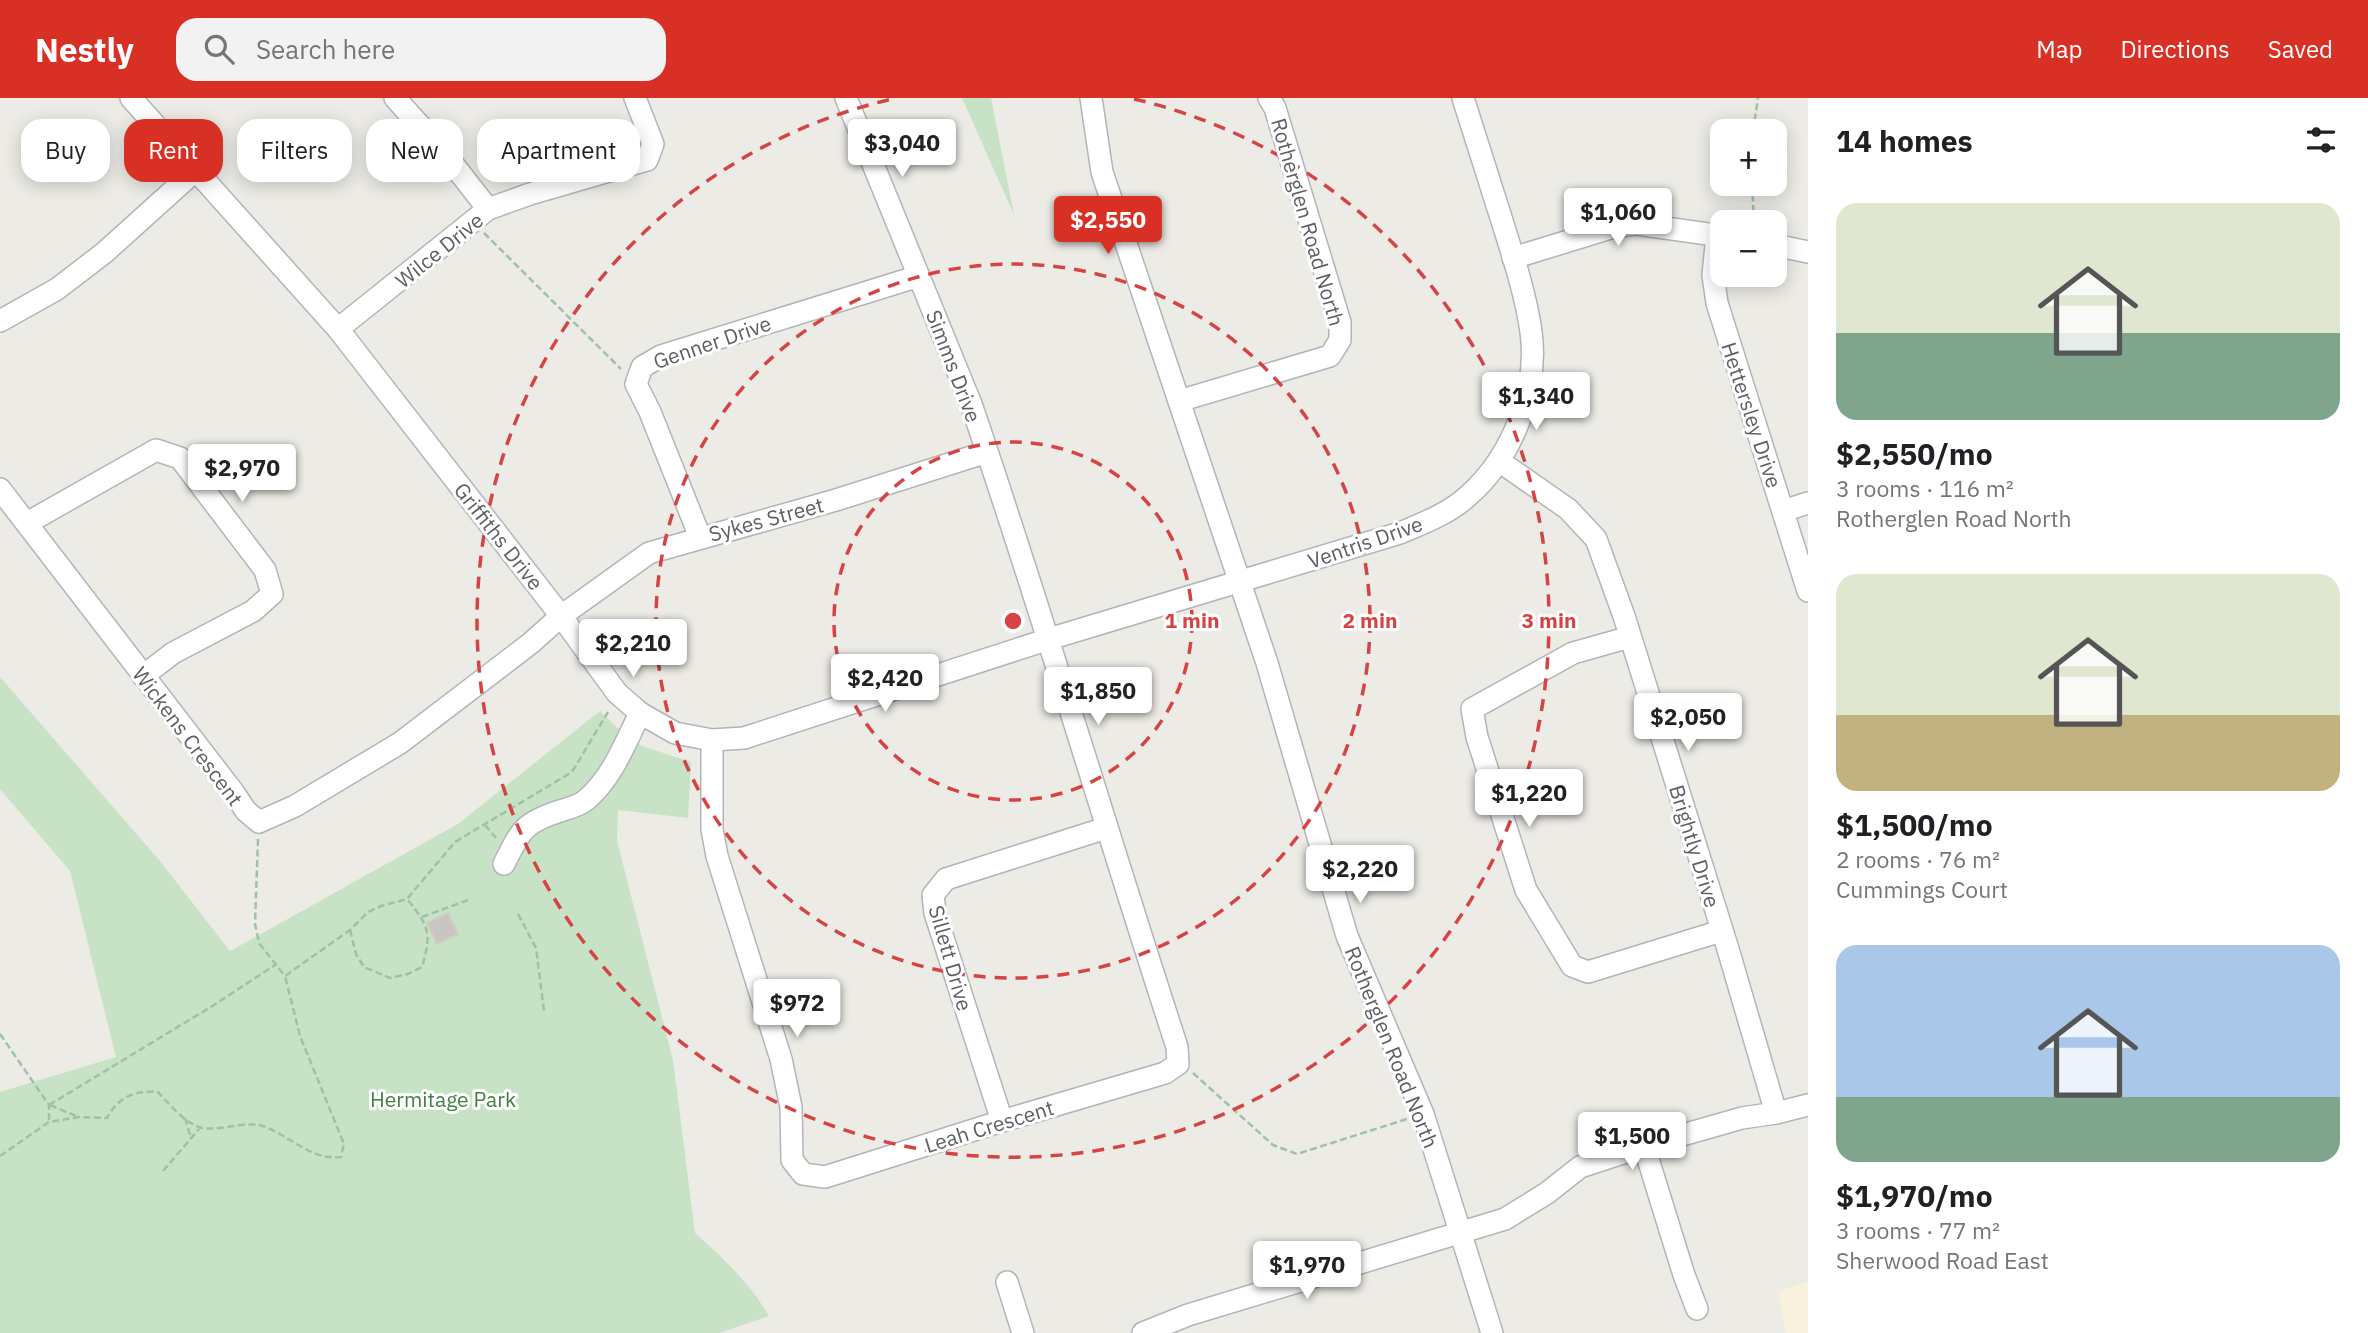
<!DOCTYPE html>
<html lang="en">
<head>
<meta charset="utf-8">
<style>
	body { margin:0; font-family:"IBM Plex Sans",sans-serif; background:#f2f2f2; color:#202124; height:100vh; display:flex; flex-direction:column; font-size:26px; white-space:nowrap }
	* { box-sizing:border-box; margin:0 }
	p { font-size:23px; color:#757577 }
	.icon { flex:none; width:38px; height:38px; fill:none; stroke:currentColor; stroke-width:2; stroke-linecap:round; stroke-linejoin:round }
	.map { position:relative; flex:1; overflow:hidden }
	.details { display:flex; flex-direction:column; background:#fff; width:560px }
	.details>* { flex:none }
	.banner { position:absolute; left:21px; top:21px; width:665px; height:63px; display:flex; gap:14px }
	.buttons { position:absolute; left:1710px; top:21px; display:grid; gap:14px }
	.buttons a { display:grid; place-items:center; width:77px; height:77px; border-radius:14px; background:#fff; box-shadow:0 4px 18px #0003; font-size:35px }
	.price { position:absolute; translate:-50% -60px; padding:0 16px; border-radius:7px; background:#fff; color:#222; font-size:23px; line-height:46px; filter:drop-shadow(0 2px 4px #0008) }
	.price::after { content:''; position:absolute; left:50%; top:42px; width:21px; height:16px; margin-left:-10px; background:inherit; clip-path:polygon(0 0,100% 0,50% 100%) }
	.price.on { background:#d93025; color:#fff }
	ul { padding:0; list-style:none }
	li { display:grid; align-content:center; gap:14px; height:371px; padding:0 28px }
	li span { display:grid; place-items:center; height:217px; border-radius:21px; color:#555 }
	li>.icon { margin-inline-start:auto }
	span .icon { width:126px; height:126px; fill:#fffc; stroke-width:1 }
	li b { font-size:30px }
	h2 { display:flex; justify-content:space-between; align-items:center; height:84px; padding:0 28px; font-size:30px }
	.pill { padding:0 24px; border-radius:21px; background:#fff; box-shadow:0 4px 18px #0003; font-size:24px; line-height:63px }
	.pill.on { background:#d93025; color:#fff }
	header { display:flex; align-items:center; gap:42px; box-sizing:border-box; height:98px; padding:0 35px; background:#d93025; color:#fff }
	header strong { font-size:33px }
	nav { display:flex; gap:38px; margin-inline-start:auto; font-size:24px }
	.search { width:490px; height:63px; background:#f2f2f2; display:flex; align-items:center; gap:18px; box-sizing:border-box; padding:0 24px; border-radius:21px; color:#757577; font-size:26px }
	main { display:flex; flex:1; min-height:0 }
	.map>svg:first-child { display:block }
	.commercial { fill:#faf1dd }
	.green { fill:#c7e2c4 }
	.building { fill:#c9c5c1; stroke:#d1ccc4; stroke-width:2 }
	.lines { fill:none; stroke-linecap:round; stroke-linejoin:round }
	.minor-casing { stroke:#b2b5b8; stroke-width:24 }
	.path { stroke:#9ec2a5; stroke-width:2.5; stroke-dasharray:7 3.5; stroke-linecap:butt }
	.minor { stroke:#fff; stroke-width:21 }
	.ring { fill:none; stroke:#d54344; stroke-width:3.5; stroke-dasharray:12 9 }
	.labels { text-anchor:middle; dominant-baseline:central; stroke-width:6; stroke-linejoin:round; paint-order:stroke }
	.street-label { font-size:21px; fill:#5d6063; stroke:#fff }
	.park-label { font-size:21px; fill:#42803f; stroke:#fff }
	.centre { fill:#d54344; stroke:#fff; stroke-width:3.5 }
	.ring-label { font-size:21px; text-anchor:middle; font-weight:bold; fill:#d54344; stroke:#fff; stroke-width:6; stroke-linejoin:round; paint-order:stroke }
</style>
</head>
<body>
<header>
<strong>Nestly</strong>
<div class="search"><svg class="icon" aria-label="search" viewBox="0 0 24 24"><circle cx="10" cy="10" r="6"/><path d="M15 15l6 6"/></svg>Search here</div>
<nav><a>Map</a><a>Directions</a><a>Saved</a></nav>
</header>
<main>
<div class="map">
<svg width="1808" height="1235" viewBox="0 0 1808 1235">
	<rect width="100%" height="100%" fill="#edebe5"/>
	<!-- commercial -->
	<path class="commercial" d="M1808,1183V1235H1786L1778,1194Z"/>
	<!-- green -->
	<g class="green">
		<path d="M962,0H991L1014,117Z"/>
		<path d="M0,579L160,763L230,853L458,726L600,613L616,629L642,648L691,664L688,720L618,712L617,743L673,962L695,1135C723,1160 750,1185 769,1218L719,1235H0V994L116,959L70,773L0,691Z"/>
	</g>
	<!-- building -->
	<path class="building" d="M448,815L458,836L437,846L427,825Z"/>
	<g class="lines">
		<!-- minor casing -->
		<g class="minor-casing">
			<g id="minor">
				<path d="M131,0L338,231L561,518L617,595L640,615L675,635L712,642L744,640L1049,541L1400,435C1424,425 1450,415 1469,397C1512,359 1539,291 1531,234C1526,198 1514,161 1503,126C1490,84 1476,42 1463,0"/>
				<path d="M395,0L442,52L488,111"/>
				<path d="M1091,0L1102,74L1267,565L1347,838L1423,1016L1492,1235"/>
				<path d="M1717,138L1713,177L1717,205L1808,493"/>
				<path d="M1774,147L1808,154"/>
				<path d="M1513,160L1617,128L1637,126L1722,138"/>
				<path d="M0,223L57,191L104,155L196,72"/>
				<path d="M338,231L488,111L530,96L647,62L653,46L635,0"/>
				<path d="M1179,303L1330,258L1340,242V224L1275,10L1269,0"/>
				<path d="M1499,363L1568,411L1596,441L1624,518L1728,851L1776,1015"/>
				<path d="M0,391L234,695L246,713L259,724L295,708L400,645L531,545L561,518L649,455L836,402L987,354"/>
				<path d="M1783,413L1808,405"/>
				<path d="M27,425L156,352L180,360L265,472L272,496L253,513L173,555L143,578"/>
				<path d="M700,439L650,314L636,286L642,269L661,258L919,178"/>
				<path d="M1630,539L1573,555L1472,611L1477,639L1526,792L1572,868L1588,874L1721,833"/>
				<path d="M712,642V731L717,758L781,961L791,1009L792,1062L803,1076L825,1079L1002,1023L1165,975L1178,966L1177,949C1107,735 1044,519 971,306L846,0"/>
				<path d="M504,766C521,732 523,725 560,713C569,710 579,708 586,702C612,680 625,646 640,615"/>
				<path d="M1002,1023L935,815L933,797L946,781L1106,730"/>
				<path d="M1644,1048L1684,1177L1697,1211"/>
				<path d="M1007,1184L1023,1235"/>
				<path d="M1143,1235L1188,1217L1505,1121L1547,1095L1580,1069L1644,1048L1742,1020L1776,1015L1808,1007"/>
			</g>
		</g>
		<!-- path -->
		<g class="path">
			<path d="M1753,33L1758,0"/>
			<path d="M1752,86L1754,124"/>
			<path d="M484,135L621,271"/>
			<path d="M485,727L496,740"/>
			<path d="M258,741L255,826L259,845L285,878L350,832L368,814L381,808L407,801L455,744L572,674L608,614"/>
			<path d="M518,816L536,850L544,913"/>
			<path d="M422,819L471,801"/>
			<path d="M350,832L356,856L364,869L390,880L408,876L422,869C432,835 429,828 407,801"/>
			<path d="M0,936L49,1007V1023"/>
			<path d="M1193,975L1273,1047L1297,1056L1407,1021"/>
			<path d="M49,1007L214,907L275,867"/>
			<path d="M50,1007L76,1018"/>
			<path d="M185,1020L191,1040"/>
			<path d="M0,1058L49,1024L79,1019L107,1020C118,999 135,992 158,994C170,1007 183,1023 199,1029C216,1035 245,1022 263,1028C291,1038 311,1063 341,1059L344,1046L300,938L285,878"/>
			<path d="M163,1073L199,1031"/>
		</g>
		<!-- minor -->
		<use href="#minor" class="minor"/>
	</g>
	<!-- distance rings -->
	<g class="ring">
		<circle cx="1013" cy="523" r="179"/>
		<circle cx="1013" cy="523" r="357"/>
		<path d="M1134 1A536 536 0 1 1 892 1"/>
	</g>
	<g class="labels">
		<!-- street labels -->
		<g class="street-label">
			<text transform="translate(1308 124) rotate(74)">Rotherglen Road North</text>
			<text transform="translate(439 152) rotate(-39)">Wilce Drive</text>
			<text transform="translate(712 244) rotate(-19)">Genner Drive</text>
			<text transform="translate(954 268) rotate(69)">Simms Drive</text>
			<text transform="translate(1752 317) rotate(72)">Hettersley Drive</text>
			<text transform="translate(766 421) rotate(-15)">Sykes Street</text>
			<text transform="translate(499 438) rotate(52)">Griffiths Drive</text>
			<text transform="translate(1365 444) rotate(-19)">Ventris Drive</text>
			<text transform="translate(188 638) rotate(53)">Wickens Crescent</text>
			<text transform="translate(1695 748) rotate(73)">Brightly Drive</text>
			<text transform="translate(951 860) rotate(74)">Sillett Drive</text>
			<text transform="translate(1392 949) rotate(68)">Rotherglen Road North</text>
			<text transform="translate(989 1028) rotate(-17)">Leah Crescent</text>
		</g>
		<!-- park labels -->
		<g class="park-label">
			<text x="443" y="1001">Hermitage Park</text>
		</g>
	</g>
	<circle cx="1013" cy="523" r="10" class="centre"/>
	<g class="ring-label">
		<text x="1192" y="530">1 min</text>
		<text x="1370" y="530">2 min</text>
		<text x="1549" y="530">3 min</text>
	</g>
</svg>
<div class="buttons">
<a>+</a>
<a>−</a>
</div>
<b class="price" style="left:902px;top:81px">$3,040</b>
<b class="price" style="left:1618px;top:150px">$1,060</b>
<b class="price on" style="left:1108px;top:158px">$2,550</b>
<b class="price" style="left:1536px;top:334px">$1,340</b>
<b class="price" style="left:242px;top:406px">$2,970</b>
<b class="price" style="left:633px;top:581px">$2,210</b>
<b class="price" style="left:885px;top:616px">$2,420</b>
<b class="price" style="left:1098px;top:629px">$1,850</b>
<b class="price" style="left:1688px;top:655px">$2,050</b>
<b class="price" style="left:1529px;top:731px">$1,220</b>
<b class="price" style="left:1360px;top:807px">$2,220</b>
<b class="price" style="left:797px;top:941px">$972</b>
<b class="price" style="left:1632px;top:1074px">$1,500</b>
<b class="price" style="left:1307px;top:1203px">$1,970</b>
<div class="banner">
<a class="pill">Buy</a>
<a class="pill on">Rent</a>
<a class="pill">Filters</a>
<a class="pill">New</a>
<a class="pill">Apartment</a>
</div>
</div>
<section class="details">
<h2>14 homes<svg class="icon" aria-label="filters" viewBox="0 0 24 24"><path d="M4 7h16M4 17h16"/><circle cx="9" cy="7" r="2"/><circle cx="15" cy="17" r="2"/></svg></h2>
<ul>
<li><span style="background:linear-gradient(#dfe7d0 60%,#7fa58c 0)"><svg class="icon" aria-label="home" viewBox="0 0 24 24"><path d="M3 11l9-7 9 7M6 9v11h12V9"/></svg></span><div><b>$2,550/mo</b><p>3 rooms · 116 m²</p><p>Rotherglen Road North</p></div></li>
<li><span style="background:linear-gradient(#dfe7d0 65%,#c2b280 0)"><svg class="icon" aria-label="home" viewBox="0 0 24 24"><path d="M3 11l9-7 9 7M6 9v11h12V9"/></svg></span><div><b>$1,500/mo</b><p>2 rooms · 76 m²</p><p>Cummings Court</p></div></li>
<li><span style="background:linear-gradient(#a9c7e8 70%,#7fa58c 0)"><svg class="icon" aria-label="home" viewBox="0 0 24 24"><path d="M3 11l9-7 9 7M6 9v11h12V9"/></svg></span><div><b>$1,970/mo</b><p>3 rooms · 77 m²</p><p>Sherwood Road East</p></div></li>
</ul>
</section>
</main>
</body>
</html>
